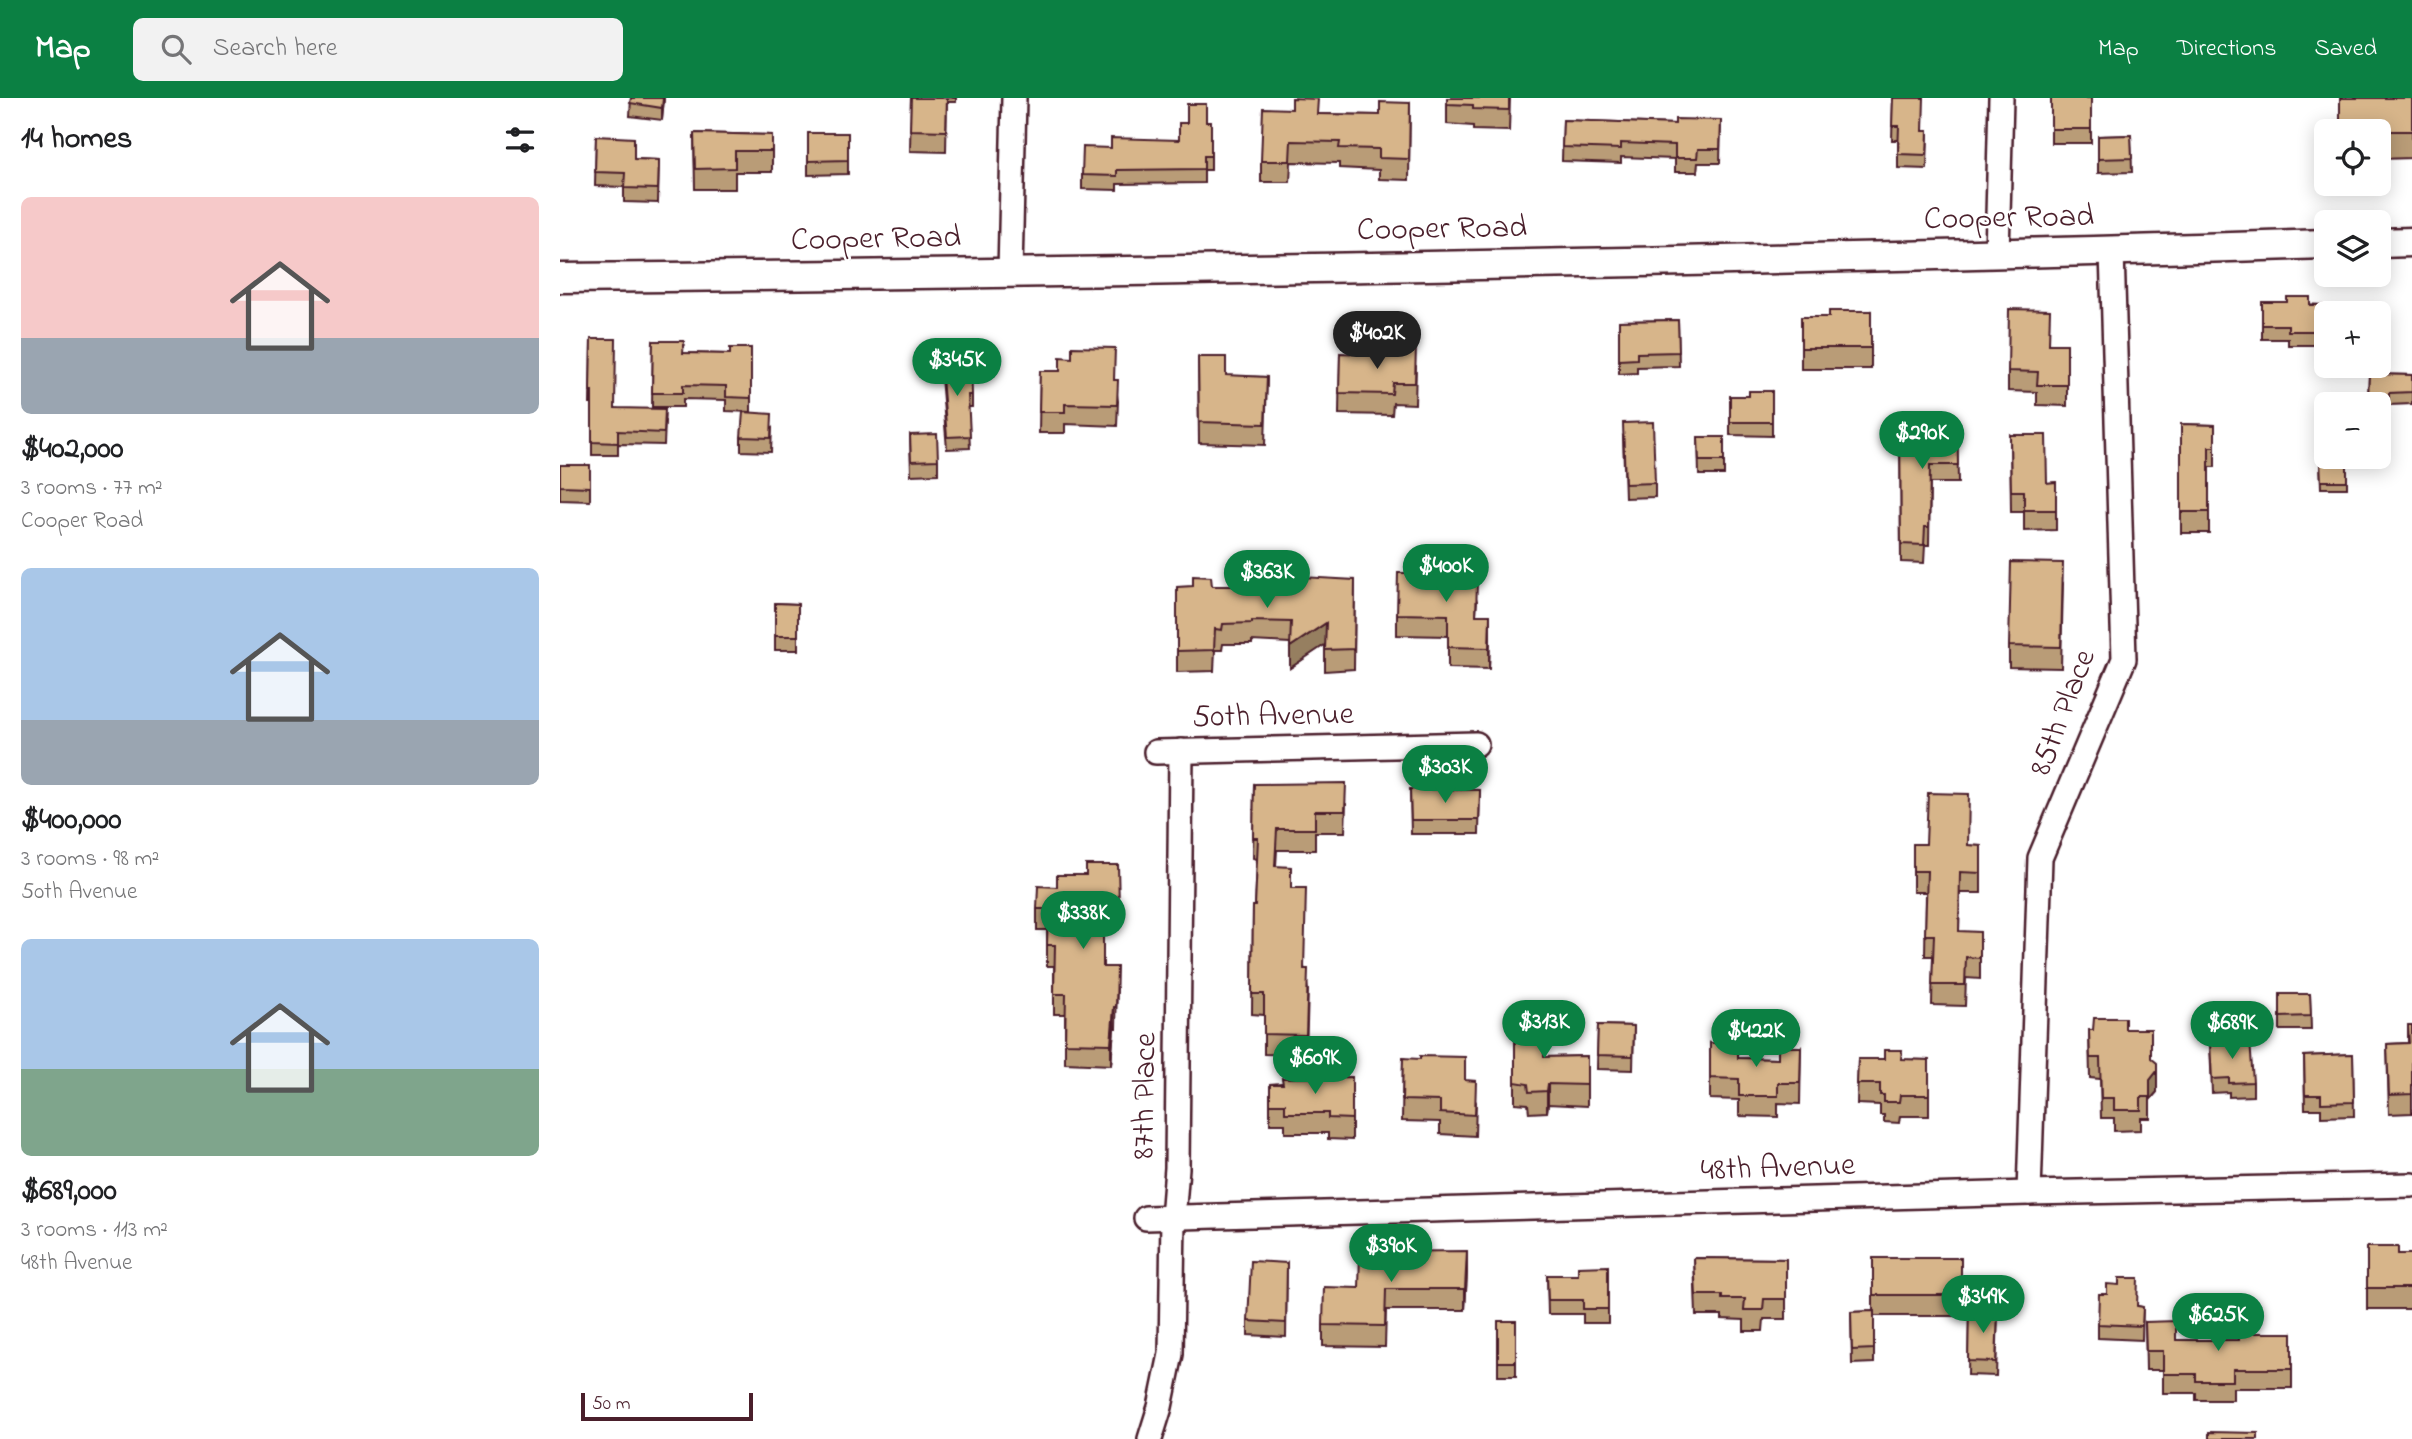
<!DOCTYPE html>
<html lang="en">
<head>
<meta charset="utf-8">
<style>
	body { margin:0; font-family:"Indie Flower",sans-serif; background:#f2f2f2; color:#202124; height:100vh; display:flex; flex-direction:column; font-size:26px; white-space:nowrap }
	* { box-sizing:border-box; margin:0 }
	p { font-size:23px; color:#757577 }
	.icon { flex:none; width:38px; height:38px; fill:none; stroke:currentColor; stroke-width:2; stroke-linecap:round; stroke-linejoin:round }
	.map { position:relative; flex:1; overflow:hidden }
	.panel { display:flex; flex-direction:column; background:#fff; width:560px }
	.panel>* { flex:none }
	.controls { position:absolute; left:1754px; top:21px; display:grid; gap:14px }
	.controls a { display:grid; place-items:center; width:77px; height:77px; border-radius:10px; background:#fff; box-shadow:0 4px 18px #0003; font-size:35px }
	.scale { position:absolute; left:21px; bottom:18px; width:172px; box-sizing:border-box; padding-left:7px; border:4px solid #4a1f2b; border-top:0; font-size:19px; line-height:24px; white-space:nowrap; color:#4a1f2b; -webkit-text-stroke:5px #fff; paint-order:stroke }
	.price { position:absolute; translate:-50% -60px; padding:0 16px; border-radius:24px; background:#0b8043; color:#fff; font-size:23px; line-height:46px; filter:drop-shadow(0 2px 4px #0008) }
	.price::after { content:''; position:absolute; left:50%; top:42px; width:21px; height:16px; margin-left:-10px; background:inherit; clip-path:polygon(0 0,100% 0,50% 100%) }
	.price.selected { background:#222; color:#fff }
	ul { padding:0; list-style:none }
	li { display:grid; align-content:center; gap:14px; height:371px; padding:0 21px }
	li span { display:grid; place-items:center; height:217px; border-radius:10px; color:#555 }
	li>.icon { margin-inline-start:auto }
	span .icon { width:126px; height:126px; fill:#fffc; stroke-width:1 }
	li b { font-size:30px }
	h2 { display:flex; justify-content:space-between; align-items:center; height:84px; padding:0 21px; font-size:30px }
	header { display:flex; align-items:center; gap:42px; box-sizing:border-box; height:98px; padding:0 35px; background:#0b8043; color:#fff }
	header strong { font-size:33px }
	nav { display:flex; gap:38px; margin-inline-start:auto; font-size:24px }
	.search { width:490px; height:63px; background:#f2f2f2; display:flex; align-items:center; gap:18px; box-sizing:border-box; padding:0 24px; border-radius:10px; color:#757577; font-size:26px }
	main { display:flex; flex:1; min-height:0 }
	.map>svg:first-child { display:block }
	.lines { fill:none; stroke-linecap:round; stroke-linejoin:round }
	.minor-casing { stroke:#4a1f2b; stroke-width:28 }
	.tertiary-casing { stroke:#4a1f2b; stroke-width:33 }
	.minor { stroke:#fff; stroke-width:23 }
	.tertiary { stroke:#fff; stroke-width:28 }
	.wall { fill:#b99c77; stroke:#4a1f2b; stroke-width:2 }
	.shaded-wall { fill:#967f61; stroke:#4a1f2b; stroke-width:2 }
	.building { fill:#d7b58a; stroke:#4a1f2b; stroke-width:2 }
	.labels { text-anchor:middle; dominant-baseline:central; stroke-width:5; stroke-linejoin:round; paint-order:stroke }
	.street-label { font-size:32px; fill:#4a1f2b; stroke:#fff }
</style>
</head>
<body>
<header>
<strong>Map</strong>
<div class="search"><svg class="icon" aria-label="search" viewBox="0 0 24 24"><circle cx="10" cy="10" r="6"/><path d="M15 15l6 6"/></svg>Search here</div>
<nav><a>Map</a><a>Directions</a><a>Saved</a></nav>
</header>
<main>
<section class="panel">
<h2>14 homes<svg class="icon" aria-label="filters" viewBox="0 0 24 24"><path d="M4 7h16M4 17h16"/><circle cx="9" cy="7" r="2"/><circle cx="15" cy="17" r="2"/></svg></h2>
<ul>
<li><span style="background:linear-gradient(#f6c9c9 65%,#9aa5b1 0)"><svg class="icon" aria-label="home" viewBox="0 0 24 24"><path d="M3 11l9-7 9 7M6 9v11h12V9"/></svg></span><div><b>$402,000</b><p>3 rooms · 77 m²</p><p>Cooper Road</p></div></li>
<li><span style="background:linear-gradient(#a9c7e8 70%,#9aa5b1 0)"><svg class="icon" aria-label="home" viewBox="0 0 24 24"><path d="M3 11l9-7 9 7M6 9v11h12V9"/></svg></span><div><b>$400,000</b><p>3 rooms · 98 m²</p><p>50th Avenue</p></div></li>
<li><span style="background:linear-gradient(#a9c7e8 60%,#7fa58c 0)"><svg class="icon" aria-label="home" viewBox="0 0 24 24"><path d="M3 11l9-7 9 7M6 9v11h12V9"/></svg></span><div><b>$689,000</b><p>3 rooms · 113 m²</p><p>48th Avenue</p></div></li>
</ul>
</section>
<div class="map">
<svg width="1852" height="1341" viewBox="0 0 1852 1341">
	<rect width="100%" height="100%" fill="#fff"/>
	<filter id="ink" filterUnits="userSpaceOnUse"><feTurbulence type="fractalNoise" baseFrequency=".0143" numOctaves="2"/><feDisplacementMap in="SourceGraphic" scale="14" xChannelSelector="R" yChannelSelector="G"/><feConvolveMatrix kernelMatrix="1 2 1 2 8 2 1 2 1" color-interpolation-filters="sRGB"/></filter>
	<g filter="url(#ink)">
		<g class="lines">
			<!-- minor casing -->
			<g class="minor-casing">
				<g id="minor">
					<path d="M1437,157L1441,0"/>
					<path d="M450,175L454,0"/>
					<path d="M596,654L916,646"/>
					<path d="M1469,1095L1480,760L1564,561L1552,153"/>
					<path d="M586,1120L1469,1095L1852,1087"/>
					<path d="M590,1341L600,1309L611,1256L613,1120L617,1070L621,653"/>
				</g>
			</g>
			<!-- tertiary casing -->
			<g class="tertiary-casing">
				<g id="tertiary">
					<path d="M1818,145L1852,144"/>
					<path d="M0,180C589,174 1177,165 1766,146"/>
				</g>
			</g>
			<!-- minor -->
			<use href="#minor" class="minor"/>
			<!-- tertiary -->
			<use href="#tertiary" class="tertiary"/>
		</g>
		<!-- wall -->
		<g class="wall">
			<path d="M71,0H104L102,22L70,18Z"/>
			<path d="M351,0H396V4H387L386,54L350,53Z"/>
			<path d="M887,0H950L949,33L913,32V28L887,26Z"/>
			<path d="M1333,0L1363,33H1368L1367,71L1338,70V42H1332Z"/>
			<rect x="1491" y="0" width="40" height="45"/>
			<path d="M1852,0V60L1820,61L1819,76H1818V33Z"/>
			<path d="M850,5L849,82L819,81V72L779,70V65L731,64L730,84H701V63L758,16L820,17Z"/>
			<path d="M1003,22L1115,26L1161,22L1160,65H1138L1137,74H1115V61L1061,59V65L1002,63Z"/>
			<path d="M646,24H651V72H644V85L557,86V92L522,91V77L551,50L619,42Z"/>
			<path d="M134,35L212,37V74H175V91H135Z"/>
			<path d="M248,35H288V76L248,77Z"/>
			<path d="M1571,37L1572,74L1538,75V38Z"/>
			<path d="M36,38L74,61L99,62L98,105L64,104V89L35,88Z"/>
			<path d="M1702,204L1763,207V239H1754V247H1728V241H1702Z"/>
			<path d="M1311,213V271H1241V219H1269Z"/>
			<path d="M1118,222L1119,268L1077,269V275L1059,276V223Z"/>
			<path d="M31,241L55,310L105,323L104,347L58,346V357H32V306H30Z"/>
			<path d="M93,243L123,255L170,256L191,250V314L166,313V302L123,301V309H92Z"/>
			<path d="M1490,246H1507V308L1477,307V294L1448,293V273Z"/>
			<path d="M780,255L856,268L855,306L833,305L832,317L779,316Z"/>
			<path d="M638,259L666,278L707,279L705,347L639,345Z"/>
			<path d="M381,267L412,297V309H408L410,350L387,351L381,279Z"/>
			<path d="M480,273L555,282L558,303L557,328L505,326V335H479Z"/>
			<path d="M1809,276L1852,277V306L1829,307V314H1818V306H1808Z"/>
			<path d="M1212,293V338L1170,337V298H1189Z"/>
			<path d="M1397,323L1398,385H1370L1369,447H1365L1364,465L1341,464L1340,324Z"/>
			<path d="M1621,326L1655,327V369H1649V435H1621Z"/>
			<path d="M212,330L211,354L181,353V339Z"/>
			<path d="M350,337L378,362V376L351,377Z"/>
			<path d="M1450,337L1487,385L1496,384V432L1464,433V414H1451Z"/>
			<path d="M1063,339L1095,385V399L1065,400Z"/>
			<path d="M1138,339H1164V377H1139Z"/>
			<path d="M1760,362H1787V390H1761Z"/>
			<path d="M0,367H30V403L0,402Z"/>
			<path d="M795,482L794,571L765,573V546L730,570V545L692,543V546H663L662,552H655L654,573L617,574V489L742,488Z"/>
			<path d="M911,482L917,503L916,517L930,538L929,571L888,570V538L837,537V516Z"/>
			<path d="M1503,486L1501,570L1449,569V548Z"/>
			<path d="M215,505L238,506V552H215Z"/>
			<path d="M694,686L786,706L785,734H755V752H717L716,768L731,790L748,892L746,957L704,956V917L692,916L693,808H695L697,761L693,760Z"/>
			<path d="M850,691L920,692L919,736H851Z"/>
			<path d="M1353,746L1421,748V795H1400L1399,833L1420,855V881L1406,880L1405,908L1372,907L1373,858H1365L1366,794H1353Z"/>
			<path d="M559,808V829H543V869L557,890L556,930H554L551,967L505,965V916H494V868H487V832H477V811Z"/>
			<path d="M1720,896H1750L1751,932H1720Z"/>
			<path d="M955,922L984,959L1027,958V1008L988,1006L987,1014L969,1015L968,1006L955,1005Z"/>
			<path d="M1038,927L1074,928L1073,972L1037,971Z"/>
			<path d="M1848,927H1852V1015L1829,1016L1827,946L1848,945Z"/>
			<path d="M1565,931L1591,960L1597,994L1590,1002V1020H1581V1032L1554,1033V1020H1541L1540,981L1530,980L1529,932Z"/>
			<path d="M1650,944L1693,984V998L1669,999V994L1652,995Z"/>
			<path d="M1150,945L1178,960L1218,961L1241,949L1240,1006L1218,1005V1019L1179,1018V1002L1150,1001Z"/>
			<path d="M1793,956L1794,1018L1761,1019V1011H1745L1744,958Z"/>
			<path d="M843,960L905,982L916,1004L915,1038L880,1036V1024L842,1023Z"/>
			<path d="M1298,961L1369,962V1018H1340L1339,1025L1324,1024V1017H1320V1007L1297,1006Z"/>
			<path d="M792,979V1042L768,1041V1035H725V1026H710V986Z"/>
			<path d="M1807,1149L1838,1156H1852V1211H1807Z"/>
			<path d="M1134,1160L1226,1161V1221H1204L1203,1233H1184V1222L1162,1221V1217H1136Z"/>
			<path d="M1313,1160H1401V1218H1314V1265L1292,1266L1291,1214L1313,1213Z"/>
			<path d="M727,1165L726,1239L688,1237V1223Z"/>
			<path d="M1048,1168V1225H1023V1216H988L987,1177H1018Z"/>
			<path d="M907,1174L905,1212H826L825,1249L763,1248V1227L799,1190Z"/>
			<path d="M1578,1208L1583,1209L1582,1242L1538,1240V1226Z"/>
			<path d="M1409,1211L1438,1212L1436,1278L1408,1277Z"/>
			<rect x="938" y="1223" width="18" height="55"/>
			<path d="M1585,1224L1616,1242H1679L1732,1235V1290H1673V1302H1636V1295H1603V1272H1586Z"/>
		</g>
		<!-- shaded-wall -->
		<g class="shaded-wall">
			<path d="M103,0H104L102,22V10Z"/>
			<path d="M930,517V538L929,571V550Z"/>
			<path d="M766,525V546L730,570V549Z"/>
			<path d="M554,909V930L551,967V946Z"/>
			<path d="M1597,973V994L1590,1002V982Z"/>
			<path d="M988,986V1006L987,1014V993Z"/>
			<path d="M907,1153V1174L905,1212V1191Z"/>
		</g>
		<!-- building -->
		<g class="building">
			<path d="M71,0H103L102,10L70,5Z"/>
			<path d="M351,0H387L386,33L350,32Z"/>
			<path d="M732,0L758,1L757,16L820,17V4L850,5L849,61L819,60V51L779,50L780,44L731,43L730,63H701L703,10L732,11Z"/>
			<path d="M887,0H949V12L913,11V7L887,6Z"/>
			<path d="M1333,0H1364L1363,33H1368L1367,57L1338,56L1339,28H1332Z"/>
			<rect x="1491" y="0" width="40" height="31"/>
			<path d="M1780,0H1852V33H1820L1819,49H1818V33H1780Z"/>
			<path d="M627,6H646V24H651V58H644V71L557,72V78L522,77L523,49L551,50V40L619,42V25H627Z"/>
			<path d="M1115,21L1161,22L1160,51H1138L1137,60H1115V47L1061,45V51L1002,49L1003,22L1115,26Z"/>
			<path d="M134,35L212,37V53H175V70L135,71Z"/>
			<path d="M248,35H288V62L248,63Z"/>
			<path d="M1571,37L1572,60L1538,61V38Z"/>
			<path d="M36,38L74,40V61L99,62L98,91L64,90L65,75L35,74Z"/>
			<path d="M1727,199H1750V207H1763V225H1754V233H1728V227H1702V204H1727Z"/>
			<path d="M1449,211L1490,212L1489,246H1507V287H1477L1478,274L1448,273Z"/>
			<path d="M1269,213H1311V250H1241V219H1269Z"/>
			<path d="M1118,222L1119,254L1077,255V261L1059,262V223Z"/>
			<path d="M31,241H56L55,310L105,311L104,335L58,333V345L32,344V293H30Z"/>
			<path d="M93,243H124L123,255L170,256V250H191V300L166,299V288L123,287V295H92Z"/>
			<path d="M830,246L856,247L855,285H833L832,296L779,295L780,255L830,257Z"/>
			<path d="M512,249L555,250L554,282H558L557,307L505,306V314H479L480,273H500V259L512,260Z"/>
			<path d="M638,259H666V277L707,279L705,326L639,324Z"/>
			<path d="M411,266L412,297H408L410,338L387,339L381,267Z"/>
			<path d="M1809,276L1852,277V294L1829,295V302H1808Z"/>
			<path d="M1189,293H1212V324H1170V298H1189Z"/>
			<path d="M183,314L212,316L211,340L181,339Z"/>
			<path d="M1397,323L1398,367H1370L1369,429H1365L1364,447L1341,446L1340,324Z"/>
			<path d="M1093,324L1095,385L1065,386L1063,325Z"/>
			<path d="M1621,326L1655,327V349H1649V414H1621Z"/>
			<path d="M377,336L378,362L351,363L350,337Z"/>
			<path d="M1450,337H1486L1487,385L1496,384V412H1464V393H1451Z"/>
			<path d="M1138,339H1164V363H1139Z"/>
			<path d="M1760,362H1787V383H1761Z"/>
			<path d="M0,367H30V389L0,388Z"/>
			<path d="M1451,464L1503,465L1501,549L1449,548Z"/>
			<path d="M876,469L911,471V482H917L916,517H930L929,550L888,549V517L837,516L838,475H875Z"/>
			<path d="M633,478L651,479L652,488H742V479L795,482L794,551L765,552L766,525L730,549L731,524L692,523V525L663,526L662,532L655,531L654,552L617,553V489L633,488Z"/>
			<path d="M215,505L238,506V538H215Z"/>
			<path d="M786,685L785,713H755V731H717L715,768L731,769V790H746L744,871H748L746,937L704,936V896H692L693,808H695L698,740H693L694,686Z"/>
			<path d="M850,691L920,692L919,722H851Z"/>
			<path d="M1368,695L1409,696L1408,747L1421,748V775L1400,774L1399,833L1420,834V860L1406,859L1405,887H1372L1374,837H1365L1367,773H1353V746H1366Z"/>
			<path d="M526,767H558L559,808H543V869H557L556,909H554L551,946L505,945L506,896H494L495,847H487L488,811H477L478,788L497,789V777H526Z"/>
			<path d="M1720,896H1750L1751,918L1720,919Z"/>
			<path d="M1534,920H1565V931H1591V960L1597,965V973L1590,982V999H1581V1012H1554V1000H1541L1540,960H1530L1529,932H1533Z"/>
			<path d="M983,921L984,959L1027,958V987L988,986L987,993L969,994L968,986L955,984V922Z"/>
			<path d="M1038,927L1074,928L1073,958L1037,957Z"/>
			<path d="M1848,927H1852V996L1829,997L1827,946L1849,945Z"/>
			<path d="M1690,942L1693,984L1669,985V980L1652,981L1650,944Z"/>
			<path d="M1150,945H1178V960L1218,961V949H1241L1240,985H1218V998H1179V981L1150,980Z"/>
			<path d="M1324,952H1342L1341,961L1369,962V997H1340L1339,1004H1324V997H1320V986H1297L1298,961H1324Z"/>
			<path d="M1793,956L1794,1004L1761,1005V997H1745L1744,958Z"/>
			<path d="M860,958L905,959V982L916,983L915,1017L880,1015V1003L842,1002L843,960L860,961Z"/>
			<path d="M792,979V1021L768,1020V1015H725V1006H710V986H723L722,980Z"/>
			<path d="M1807,1149H1838V1156H1852V1190H1807Z"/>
			<path d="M907,1153L905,1191H826L825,1228L763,1227L764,1189L799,1190L800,1154Z"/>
			<path d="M1134,1160L1226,1161V1201H1204L1203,1212H1184L1185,1201H1162V1197H1136Z"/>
			<rect x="1313" y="1160" width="88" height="37"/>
			<path d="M691,1163L727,1165L726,1225L688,1223Z"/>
			<path d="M1048,1168V1211H1023V1202H988L987,1177H1018V1169Z"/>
			<path d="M1559,1180H1578L1577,1208L1583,1209L1582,1228L1538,1226L1539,1196H1547V1186L1559,1187Z"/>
			<path d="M1409,1211L1438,1212L1436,1264L1408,1263Z"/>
			<path d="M1314,1213V1251L1292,1252L1291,1214Z"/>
			<rect x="938" y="1223" width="18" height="41"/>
			<path d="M1616,1223V1242H1679V1235H1732V1271H1673V1283H1636V1276H1603V1253H1586L1585,1224Z"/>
			<path d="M1649,1334L1698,1335V1341H1649Z"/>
		</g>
	</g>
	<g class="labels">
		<!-- street labels -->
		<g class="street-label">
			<text transform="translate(1449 121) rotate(-1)">Cooper Road</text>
			<text transform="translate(882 132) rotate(-1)">Cooper Road</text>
			<text transform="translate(316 142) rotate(-1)">Cooper Road</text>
			<text transform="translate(1504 615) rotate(-69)">85th Place</text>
			<text transform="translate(713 619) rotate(-1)">50th Avenue</text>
			<text transform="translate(586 998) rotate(-89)">87th Place</text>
			<text transform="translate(1218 1071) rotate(-2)">48th Avenue</text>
		</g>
	</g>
</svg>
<div class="controls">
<a><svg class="icon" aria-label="locate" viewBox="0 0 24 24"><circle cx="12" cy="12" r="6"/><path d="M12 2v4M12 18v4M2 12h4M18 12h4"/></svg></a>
<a><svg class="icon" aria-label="layers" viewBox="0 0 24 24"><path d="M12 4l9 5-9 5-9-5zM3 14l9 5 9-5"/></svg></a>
<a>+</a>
<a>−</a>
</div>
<div class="scale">50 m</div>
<b class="price selected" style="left:817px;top:273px">$402K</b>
<b class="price" style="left:397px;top:300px">$345K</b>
<b class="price" style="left:1362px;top:373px">$290K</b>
<b class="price" style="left:886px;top:506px">$400K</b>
<b class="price" style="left:707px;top:512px">$363K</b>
<b class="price" style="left:885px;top:707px">$303K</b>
<b class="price" style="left:523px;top:853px">$338K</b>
<b class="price" style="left:984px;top:962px">$313K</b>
<b class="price" style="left:1672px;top:963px">$689K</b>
<b class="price" style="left:1196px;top:971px">$422K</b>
<b class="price" style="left:755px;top:998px">$609K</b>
<b class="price" style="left:831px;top:1186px">$390K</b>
<b class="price" style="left:1423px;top:1237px">$349K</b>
<b class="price" style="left:1658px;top:1255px">$625K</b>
</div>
</main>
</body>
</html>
